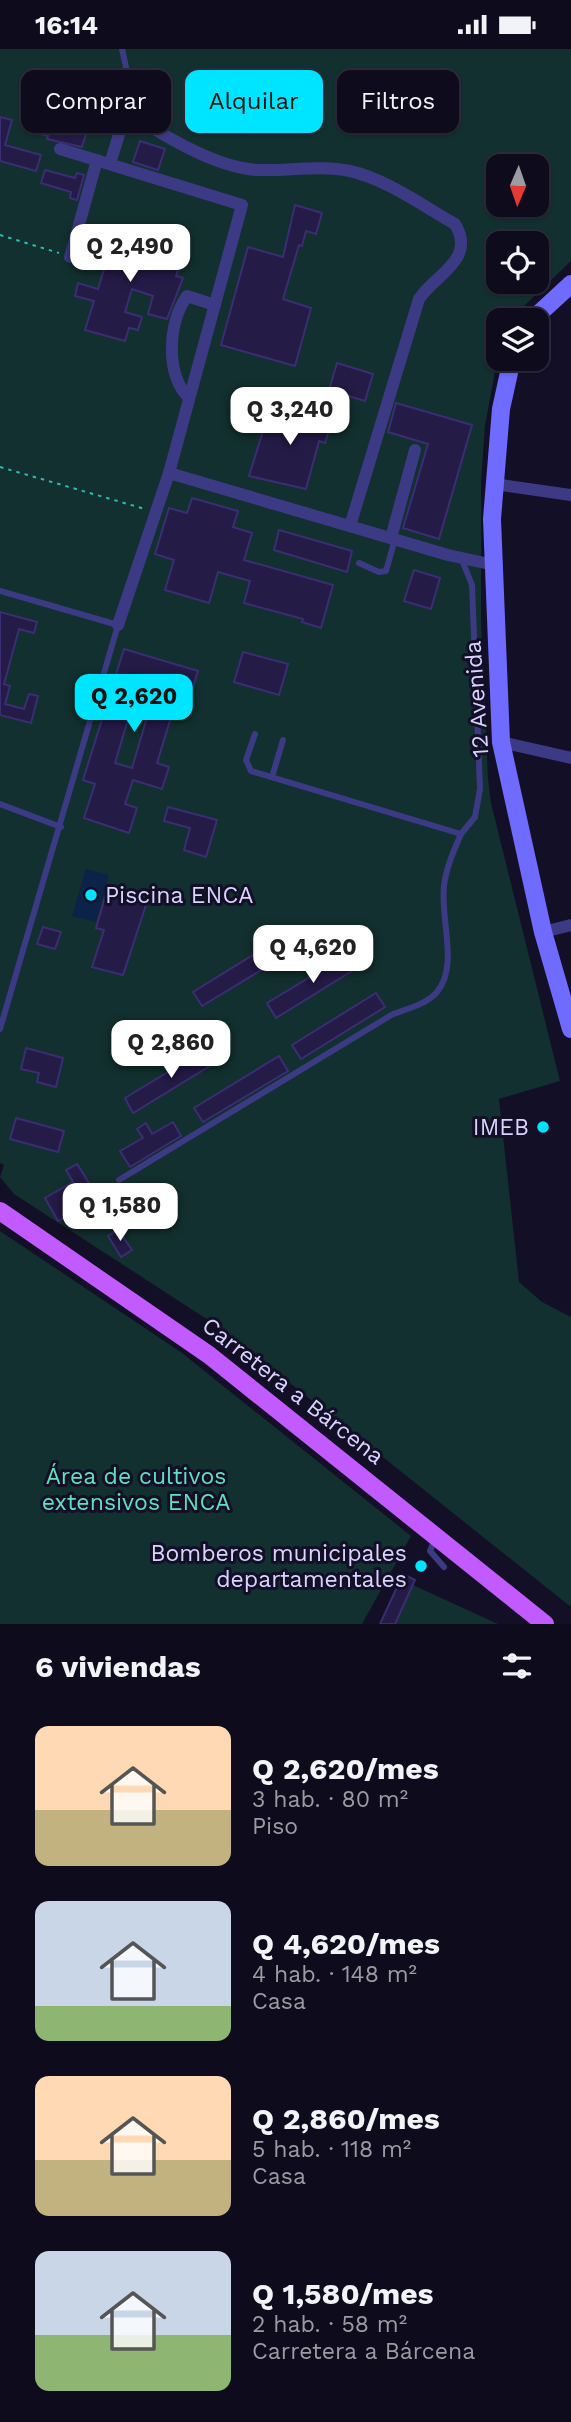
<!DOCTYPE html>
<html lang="es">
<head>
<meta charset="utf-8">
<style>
	body { margin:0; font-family:"Work Sans",sans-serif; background:#171425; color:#f1f3f6; height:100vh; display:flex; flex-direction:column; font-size:26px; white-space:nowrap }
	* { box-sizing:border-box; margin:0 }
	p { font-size:23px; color:#9b9ba3 }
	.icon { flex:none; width:38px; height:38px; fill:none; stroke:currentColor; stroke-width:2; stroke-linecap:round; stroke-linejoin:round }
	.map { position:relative; height:1575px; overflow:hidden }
	.side { display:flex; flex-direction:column; background:#0e0b1c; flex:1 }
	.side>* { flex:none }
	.banner { position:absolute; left:21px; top:21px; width:530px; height:63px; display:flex; gap:14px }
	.needle { width:46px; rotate:182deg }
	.buttons { position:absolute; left:486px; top:105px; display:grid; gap:14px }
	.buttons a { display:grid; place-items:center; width:63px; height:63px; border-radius:14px; background:#0e0b1c; box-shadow:0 2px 5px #0004,0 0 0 2px #2e2b3b; font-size:35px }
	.price { position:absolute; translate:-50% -60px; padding:0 16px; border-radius:14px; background:#fff; color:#222; font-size:23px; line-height:46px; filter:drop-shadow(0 2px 4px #0008) }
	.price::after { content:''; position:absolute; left:50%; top:42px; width:21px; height:16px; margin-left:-10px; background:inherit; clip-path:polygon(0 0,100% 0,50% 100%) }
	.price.on { background:#00e5ff; color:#111 }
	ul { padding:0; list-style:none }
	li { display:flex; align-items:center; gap:21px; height:175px; padding:0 35px }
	li span { display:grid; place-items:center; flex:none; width:196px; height:140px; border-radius:14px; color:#555 }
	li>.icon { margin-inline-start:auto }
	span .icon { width:84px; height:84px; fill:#fffc; stroke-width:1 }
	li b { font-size:30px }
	h2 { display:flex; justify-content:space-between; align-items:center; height:84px; padding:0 35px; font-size:30px }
	.tag { padding:0 24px; border-radius:14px; background:#0e0b1c; box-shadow:0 2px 5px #0004,0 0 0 2px #2e2b3b; font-size:24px; line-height:63px }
	.tag.on { background:#00e5ff; color:#111 }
	.status { display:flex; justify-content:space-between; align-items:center; height:49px; padding:0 35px; background:#0e0b1c; direction:ltr }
	.status svg { height:19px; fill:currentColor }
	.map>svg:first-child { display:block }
	.green { fill:#12302f; fill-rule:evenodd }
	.water { fill:#0c2248 }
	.building { fill:#241b47; stroke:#3b2d73; stroke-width:2; fill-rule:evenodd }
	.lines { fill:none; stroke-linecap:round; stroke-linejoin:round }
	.path { stroke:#2fb8b0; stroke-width:2; stroke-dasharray:3.5 5; stroke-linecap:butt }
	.lane { stroke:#3d3a85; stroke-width:6 }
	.street { stroke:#3d3a85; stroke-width:12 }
	.secondary { stroke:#6f6bff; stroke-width:18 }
	.primary { stroke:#c25bff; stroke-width:18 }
	.poi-dot { fill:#00e5ff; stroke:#130f26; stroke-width:2.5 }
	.labels { text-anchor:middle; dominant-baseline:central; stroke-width:6; stroke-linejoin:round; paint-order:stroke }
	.street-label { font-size:23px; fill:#d9d4ff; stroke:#130f26 }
	.poi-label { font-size:23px; fill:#d9d4ff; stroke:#130f26; text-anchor:end }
	.park-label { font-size:23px; fill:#5fe0c0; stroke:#130f26 }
</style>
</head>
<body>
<div class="status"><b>16:14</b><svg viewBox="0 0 49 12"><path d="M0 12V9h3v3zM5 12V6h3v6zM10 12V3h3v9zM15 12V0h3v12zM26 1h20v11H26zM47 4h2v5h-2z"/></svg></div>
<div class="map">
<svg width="571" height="1575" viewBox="0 0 571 1575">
	<rect width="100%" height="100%" fill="#130f26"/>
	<!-- green -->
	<g class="green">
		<path d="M0,0H571V212L521,260L515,271H499V301L485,377L481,433V570L488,730L491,754L560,1032L499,1050L519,1233L542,1253L571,1268V1558L222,1280L14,1145L0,1128L4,1116L0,1114ZM499,117H537V156H499ZM499,194H537V233H499Z"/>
		<path d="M0,1182L182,1304L411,1487L362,1575H0Z"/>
		<path d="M413,1536L498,1575H395Z"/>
	</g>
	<!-- water -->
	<path class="water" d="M86,820L109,826L96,873L72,867Z"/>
	<!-- building -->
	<g class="building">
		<path d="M62,46L96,56L94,61L102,63L98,74L90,72L82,98L47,90L48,87L29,82L35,59L57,65Z"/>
		<path d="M0,68L12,71L5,96L41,106L36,122L0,112Z"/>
		<path d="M140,92L165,100L158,121L133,113Z"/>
		<path d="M45,121L75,129L77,124L84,126L77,151L70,149L71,143L41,134Z"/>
		<path d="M295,156L322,164L316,185L306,182L302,197L299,196L283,250L311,259L295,317L221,296L248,198L283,208Z"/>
		<path d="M116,184L183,205L176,227L183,229L167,270L148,265L153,247L132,240L125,263L142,268L138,281L129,279L125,292L85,281L94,252L75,247L78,234L98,240L106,214L86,208L90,196L110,202Z"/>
		<path d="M337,314L373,325L365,352L329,341Z"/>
		<path d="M396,354L472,376L439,490L403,479L428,395L388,383Z"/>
		<path d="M299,357L333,368L325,394L319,392L306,440L249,427L269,363L295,371Z"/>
		<path d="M192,449L238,462L233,478L252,484L244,511L333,536L321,579L302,573L303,570L244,554L250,532L218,523L209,554L165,541L174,511L155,505L169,459L187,464Z"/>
		<path d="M279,481L352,502L347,523L274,501Z"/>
		<path d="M414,521L440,529L431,560L404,552Z"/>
		<path d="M0,563L37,573L34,584L19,580L4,635L10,637L5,655L24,660L29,645L38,647L31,674L0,666Z"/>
		<path d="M124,600L198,622L184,668L172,665L157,714L169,718L162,740L133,731L125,755L137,759L129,784L84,769L95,735L83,731ZM131,660L148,665L132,719L115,714Z"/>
		<path d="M243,603L288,615L279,646L234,633Z"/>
		<path d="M168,758L217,771L206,808L184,801L190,779L164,772Z"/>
		<path d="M106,845L146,856L123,926L92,918L104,881L96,879Z"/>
		<path d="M43,878L61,883L55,900L37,895Z"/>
		<path d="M277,891L286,906L202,957L193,943Z"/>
		<path d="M352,903L360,917L276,969L267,954Z"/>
		<path d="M376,944L385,958L301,1010L292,996Z"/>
		<path d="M209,998L218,1012L133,1064L125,1049Z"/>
		<path d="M26,999L63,1009L56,1038L37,1033L39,1024L21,1020Z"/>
		<path d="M279,1007L288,1022L203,1073L194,1059Z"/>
		<path d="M16,1069L64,1082L58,1103L10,1090Z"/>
		<path d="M173,1073L181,1087L130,1118L120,1102L143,1089L137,1080L146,1074L152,1085Z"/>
		<path d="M77,1115L91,1137L66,1152L73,1163L58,1172L45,1149L73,1133L66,1121Z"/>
		<path d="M118,1181L132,1201L121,1208L108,1187Z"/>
		<path d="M403,1525L415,1531L395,1575H380Z"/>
	</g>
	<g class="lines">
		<!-- path -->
		<g class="path">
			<path d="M0,186L59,204"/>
			<path d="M0,418L145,460"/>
		</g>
		<!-- lane -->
		<g class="lane">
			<path d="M122,0L126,18V62"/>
			<path d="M359,514L379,523L386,522L395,490"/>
			<path d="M0,542L118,576L0,980"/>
			<path d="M255,685L246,711L251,722L461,785L475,768L480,740L472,536L462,511"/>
			<path d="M272,728L283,691"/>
			<path d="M0,755L61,778"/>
			<path d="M119,1131L393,965C407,960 427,955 437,943C459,917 440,870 444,837C446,819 454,801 461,785"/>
			<path d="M435,1490L430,1502L444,1518"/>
		</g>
		<!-- street -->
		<g class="street">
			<path d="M60,100L242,156L169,424"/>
			<path d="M110,115L126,62C161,85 215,119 258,121C288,122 320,116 350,122C386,130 423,157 455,175C477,211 434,226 419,250L350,477"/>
			<path d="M70,208L97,111"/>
			<path d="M189,349C165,325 168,274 187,247L215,256"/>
			<path d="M494,435L571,446"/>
			<path d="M391,489L415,401"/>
			<path d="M118,576L169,424L448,506L494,516"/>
			<path d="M501,693L571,709"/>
			<path d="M543,883L571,876"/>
		</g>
		<!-- secondary -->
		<g class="secondary">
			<path d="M532,271L571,235"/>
			<path d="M512,310L501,360L492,470L501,693L543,883L571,980"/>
		</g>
		<!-- primary -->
		<path class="primary" d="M0,1162L209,1306L545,1575"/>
	</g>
	<!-- markers -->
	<g class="poi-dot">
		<circle cx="91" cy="846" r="7"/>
		<circle cx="543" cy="1078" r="7"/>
		<circle cx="421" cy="1517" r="7"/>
	</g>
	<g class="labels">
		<!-- street labels -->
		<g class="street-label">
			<text transform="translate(477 650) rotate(-94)">12 Avenida</text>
			<text transform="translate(293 1342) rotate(38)">Carretera a Bárcena</text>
		</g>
		<!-- poi labels -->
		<g class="poi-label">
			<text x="105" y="846" text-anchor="start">Piscina ENCA</text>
			<text x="529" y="1078">IMEB</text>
			<text x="407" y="1504">Bomberos municipales<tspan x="407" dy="26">departamentales</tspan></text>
		</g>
		<!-- park labels -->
		<g class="park-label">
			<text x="136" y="1427">Área de cultivos<tspan x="136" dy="26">extensivos ENCA</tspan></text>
		</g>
	</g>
</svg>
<div class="buttons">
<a><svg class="needle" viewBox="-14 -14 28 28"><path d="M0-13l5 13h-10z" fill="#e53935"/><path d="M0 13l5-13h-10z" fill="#9b9ba3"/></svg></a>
<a><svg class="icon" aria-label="locate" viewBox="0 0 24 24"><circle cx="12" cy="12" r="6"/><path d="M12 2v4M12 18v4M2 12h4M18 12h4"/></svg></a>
<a><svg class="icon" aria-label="layers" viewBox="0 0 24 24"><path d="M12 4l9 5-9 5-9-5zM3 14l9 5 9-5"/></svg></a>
</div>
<b class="price" style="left:130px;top:235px">Q 2,490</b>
<b class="price" style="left:290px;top:398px">Q 3,240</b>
<b class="price on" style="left:134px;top:685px">Q 2,620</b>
<b class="price" style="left:313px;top:936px">Q 4,620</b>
<b class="price" style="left:171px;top:1031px">Q 2,860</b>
<b class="price" style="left:120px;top:1194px">Q 1,580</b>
<div class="banner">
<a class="tag">Comprar</a>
<a class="tag on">Alquilar</a>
<a class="tag">Filtros</a>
</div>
</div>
<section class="side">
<h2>6 viviendas<svg class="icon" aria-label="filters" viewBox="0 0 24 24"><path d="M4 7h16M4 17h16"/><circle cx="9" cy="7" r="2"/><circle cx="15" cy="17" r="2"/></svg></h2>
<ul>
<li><span style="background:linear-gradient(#ffd9b3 60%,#c2b280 0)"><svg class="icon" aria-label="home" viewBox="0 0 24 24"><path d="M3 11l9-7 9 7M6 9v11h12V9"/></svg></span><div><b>Q 2,620/mes</b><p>3 hab. · 80 m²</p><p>Piso</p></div></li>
<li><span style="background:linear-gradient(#c9d6e8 75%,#8fb573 0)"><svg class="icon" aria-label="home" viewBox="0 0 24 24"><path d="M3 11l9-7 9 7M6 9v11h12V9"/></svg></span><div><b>Q 4,620/mes</b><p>4 hab. · 148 m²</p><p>Casa</p></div></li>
<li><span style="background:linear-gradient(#ffd9b3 60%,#c2b280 0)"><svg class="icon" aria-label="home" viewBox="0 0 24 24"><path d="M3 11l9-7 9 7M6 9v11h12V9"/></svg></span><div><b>Q 2,860/mes</b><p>5 hab. · 118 m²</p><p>Casa</p></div></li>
<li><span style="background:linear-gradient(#c9d6e8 60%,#8fb573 0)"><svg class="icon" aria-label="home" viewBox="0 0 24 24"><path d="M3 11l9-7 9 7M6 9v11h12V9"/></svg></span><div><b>Q 1,580/mes</b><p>2 hab. · 58 m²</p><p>Carretera a Bárcena</p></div></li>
</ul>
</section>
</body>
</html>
